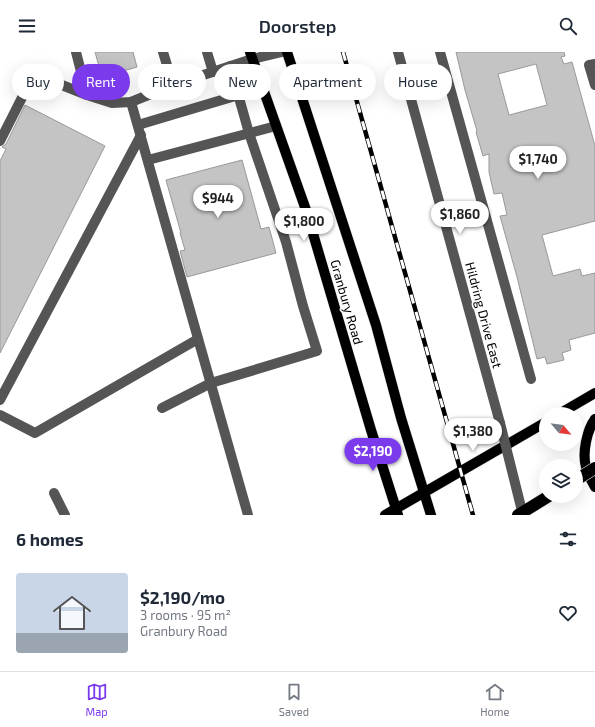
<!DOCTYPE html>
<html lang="en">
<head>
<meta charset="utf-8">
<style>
	body { margin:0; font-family:"Exo 2",sans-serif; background:#f2f2f3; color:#1f2937; height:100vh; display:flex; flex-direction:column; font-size:15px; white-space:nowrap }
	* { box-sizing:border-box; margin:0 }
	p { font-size:13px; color:#747a83 }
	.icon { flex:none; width:22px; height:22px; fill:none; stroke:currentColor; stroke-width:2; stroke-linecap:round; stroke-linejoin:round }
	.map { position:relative; height:463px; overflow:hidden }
	.sheet { display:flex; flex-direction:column; background:#fff; flex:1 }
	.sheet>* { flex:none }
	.top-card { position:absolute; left:12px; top:12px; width:571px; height:36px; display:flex; gap:8px }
	.needle { width:26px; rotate:119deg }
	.tools { position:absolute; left:539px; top:355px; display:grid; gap:8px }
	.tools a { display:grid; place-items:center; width:44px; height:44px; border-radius:50%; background:#fff; box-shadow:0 4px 16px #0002; font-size:20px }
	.price { position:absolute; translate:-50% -34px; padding:0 9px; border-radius:14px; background:#fff; color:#222; font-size:13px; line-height:26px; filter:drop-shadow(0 1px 2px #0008) }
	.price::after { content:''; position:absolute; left:50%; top:24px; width:12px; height:9px; margin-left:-6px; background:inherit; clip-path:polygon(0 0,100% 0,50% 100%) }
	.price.current { background:#7c3aed; color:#fff }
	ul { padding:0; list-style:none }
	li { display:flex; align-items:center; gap:12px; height:100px; padding:0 16px }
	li+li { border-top:1px solid #e0e1e3 }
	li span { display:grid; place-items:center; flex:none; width:112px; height:80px; border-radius:4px; color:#555 }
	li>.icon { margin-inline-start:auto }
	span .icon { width:48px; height:48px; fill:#fffc; stroke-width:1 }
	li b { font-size:17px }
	h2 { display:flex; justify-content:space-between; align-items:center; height:48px; padding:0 16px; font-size:17px }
	.tag { padding:0 14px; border-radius:18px; background:#fff; box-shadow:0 4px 16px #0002; font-size:14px; line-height:36px }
	.tag.current { background:#7c3aed; color:#fff }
	header { display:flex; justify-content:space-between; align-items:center; height:52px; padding:0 16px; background:#fff; font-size:18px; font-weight:600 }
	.tabs { display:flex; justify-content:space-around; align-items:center; height:56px; border-top:1px solid #e0e1e3; background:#fff; font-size:11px; color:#747a83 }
	.tabs a { display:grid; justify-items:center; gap:2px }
	.tabs .current { color:#7c3aed }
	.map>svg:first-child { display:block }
	.building { fill:#c4c4c4; stroke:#999; fill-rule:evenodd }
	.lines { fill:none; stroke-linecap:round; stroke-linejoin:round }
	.major-casing { stroke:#dbdbdb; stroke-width:11 }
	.minor { stroke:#555; stroke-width:10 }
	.major { stroke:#000; stroke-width:10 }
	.rail-casing { stroke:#000; stroke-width:4.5 }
	.rail { stroke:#fff; stroke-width:3; stroke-dasharray:9; stroke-linecap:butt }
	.highway-bridge-casing { stroke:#dbdbdb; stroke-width:13; stroke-linecap:butt }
	.minor-bridge { stroke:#555; stroke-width:10 }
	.highway-bridge { stroke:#000; stroke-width:12 }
	.labels { text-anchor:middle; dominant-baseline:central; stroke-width:3.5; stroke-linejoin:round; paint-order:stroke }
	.street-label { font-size:13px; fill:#000; stroke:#fff }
</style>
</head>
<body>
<header><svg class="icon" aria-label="menu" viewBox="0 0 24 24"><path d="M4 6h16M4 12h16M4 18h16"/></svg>Doorstep<svg class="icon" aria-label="search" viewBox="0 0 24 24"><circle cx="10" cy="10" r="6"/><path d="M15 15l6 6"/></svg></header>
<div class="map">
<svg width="595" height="463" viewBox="0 0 595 463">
	<rect width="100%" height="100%" fill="#fff"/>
	<!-- building -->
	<g class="building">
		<path d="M95,0H133L137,15L102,25Z"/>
		<path d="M456,0H564L565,4L561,5L564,12L572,10L595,94V169L542,183L553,224L580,217L582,224L595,221V281L569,288L571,298L562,301L564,308L547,312L545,305L537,307L517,225L500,164L507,163L502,141L494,142L489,120V102L483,104L476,80L477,79L465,38ZM536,12L547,53L509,63L498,22Z"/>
		<path d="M25,53L105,94L0,301V109L6,97L2,95L6,92Z"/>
		<path d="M242,108L261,177L269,175L276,201L187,225L180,199L185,198L180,181H181L166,128Z"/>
	</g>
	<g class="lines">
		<!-- major casing -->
		<g class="major-casing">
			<g id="major">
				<path d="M250,0L306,158L371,378L398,463"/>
				<path d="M287,0L376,273L401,366L431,463"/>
				<path d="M559,362L595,341"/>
				<path d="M595,367C587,378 582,401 586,415C587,422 592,429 595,435"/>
				<path d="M385,463L546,370"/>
			</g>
		</g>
		<!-- minor -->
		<g class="minor">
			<path d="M76,0L87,43L112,51L131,50L173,33L252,7L282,0"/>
			<path d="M163,0L173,33"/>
			<path d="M207,0L213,20"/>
			<path d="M398,0L500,371"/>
			<path d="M440,0L531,327"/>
			<path d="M595,12L589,13L595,33"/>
			<path d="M131,50L248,463"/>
			<path d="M138,73L262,36"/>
			<path d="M0,89L34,22L87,43"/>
			<path d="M148,108L276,74"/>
			<path d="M0,348L141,83"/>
			<path d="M162,356L211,331L317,299L303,254L286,190L249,81L230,14"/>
			<path d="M0,363L35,381L198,287"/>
			<path d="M54,441L65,463"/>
		</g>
		<!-- major -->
		<use href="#major" class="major"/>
		<!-- rail casing -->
		<g class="rail-casing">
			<path id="rail" d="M343,0L473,463"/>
		</g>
		<!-- rail -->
		<use href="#rail" class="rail"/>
		<!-- highway-bridge casing -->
		<g class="highway-bridge-casing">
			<g id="highway-bridge">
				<path d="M576,428L595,416"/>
				<path d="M518,463L549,444"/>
			</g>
		</g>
		<!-- minor-bridge -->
		<path class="minor-bridge" d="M500,371L523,463"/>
		<!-- highway-bridge -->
		<use href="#highway-bridge" class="highway-bridge"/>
	</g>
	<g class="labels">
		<!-- street labels -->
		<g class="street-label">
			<text transform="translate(347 250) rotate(74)">Granbury Road</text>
			<text transform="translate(484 263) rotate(75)">Hildring Drive East</text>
		</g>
	</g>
</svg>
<div class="tools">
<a><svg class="needle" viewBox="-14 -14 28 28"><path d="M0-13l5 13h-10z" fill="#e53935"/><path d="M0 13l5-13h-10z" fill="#747a83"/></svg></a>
<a><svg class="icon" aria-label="layers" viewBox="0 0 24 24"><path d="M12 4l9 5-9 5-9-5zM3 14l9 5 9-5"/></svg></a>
</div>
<b class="price" style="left:538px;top:128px">$1,740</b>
<b class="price" style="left:218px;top:167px">$944</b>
<b class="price" style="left:460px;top:183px">$1,860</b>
<b class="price" style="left:304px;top:190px">$1,800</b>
<b class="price" style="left:473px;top:400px">$1,380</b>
<b class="price current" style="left:373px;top:420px">$2,190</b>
<div class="top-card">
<a class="tag">Buy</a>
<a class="tag current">Rent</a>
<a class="tag">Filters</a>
<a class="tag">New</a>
<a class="tag">Apartment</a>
<a class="tag">House</a>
</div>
</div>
<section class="sheet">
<h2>6 homes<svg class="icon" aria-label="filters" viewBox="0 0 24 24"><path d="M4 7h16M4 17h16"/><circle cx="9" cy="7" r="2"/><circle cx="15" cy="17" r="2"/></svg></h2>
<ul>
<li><span style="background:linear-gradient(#c9d6e8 75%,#9aa5b1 0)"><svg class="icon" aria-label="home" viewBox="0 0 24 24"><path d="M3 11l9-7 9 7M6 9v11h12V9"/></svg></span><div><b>$2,190/mo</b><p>3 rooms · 95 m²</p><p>Granbury Road</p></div><svg class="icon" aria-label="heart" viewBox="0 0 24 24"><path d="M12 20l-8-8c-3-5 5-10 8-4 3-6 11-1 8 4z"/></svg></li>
</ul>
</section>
<nav class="tabs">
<a class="current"><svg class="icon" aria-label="map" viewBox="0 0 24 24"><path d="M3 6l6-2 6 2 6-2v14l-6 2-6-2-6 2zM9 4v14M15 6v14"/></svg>Map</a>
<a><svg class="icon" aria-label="saved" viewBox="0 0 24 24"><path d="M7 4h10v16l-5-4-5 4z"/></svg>Saved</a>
<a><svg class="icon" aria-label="home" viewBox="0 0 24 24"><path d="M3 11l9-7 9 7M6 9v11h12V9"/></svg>Home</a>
</nav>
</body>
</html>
